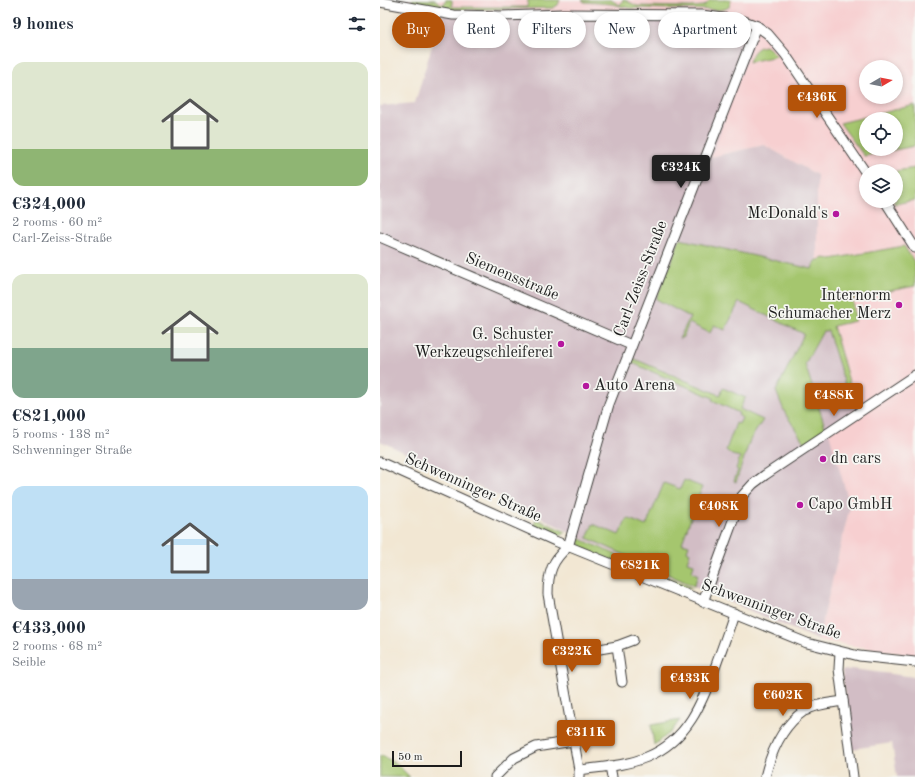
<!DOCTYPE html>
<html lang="en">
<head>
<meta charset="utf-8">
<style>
	body { margin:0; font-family:"Old Standard TT",serif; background:#f6f6f7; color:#1f2937; height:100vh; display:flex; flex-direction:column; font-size:15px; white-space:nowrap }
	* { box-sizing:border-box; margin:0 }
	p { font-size:13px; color:#747a83 }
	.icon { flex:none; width:22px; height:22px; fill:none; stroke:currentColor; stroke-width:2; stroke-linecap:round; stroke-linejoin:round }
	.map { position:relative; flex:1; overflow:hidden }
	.side { display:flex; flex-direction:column; background:#fff; width:380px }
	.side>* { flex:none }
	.hud { position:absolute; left:12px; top:12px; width:380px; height:36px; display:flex; gap:8px }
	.needle { width:26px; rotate:80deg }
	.buttons { position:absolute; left:479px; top:60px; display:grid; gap:8px }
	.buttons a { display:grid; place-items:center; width:44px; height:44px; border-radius:50%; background:#fff; box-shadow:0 2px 6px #0003; font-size:20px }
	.scale { position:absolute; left:12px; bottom:10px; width:70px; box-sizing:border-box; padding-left:4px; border:2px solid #1c1c1c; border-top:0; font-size:11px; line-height:14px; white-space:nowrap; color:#1c1c1c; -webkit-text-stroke:3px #f6f6f2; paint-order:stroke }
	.price { position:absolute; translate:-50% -34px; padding:0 9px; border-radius:4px; background:#b45309; color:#fff; font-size:13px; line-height:26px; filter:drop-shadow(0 1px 2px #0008) }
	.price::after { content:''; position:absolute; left:50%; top:24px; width:12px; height:9px; margin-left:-6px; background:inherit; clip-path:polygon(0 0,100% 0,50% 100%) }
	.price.selected { background:#222; color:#fff }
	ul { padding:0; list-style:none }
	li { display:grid; align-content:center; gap:8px; height:212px; padding:0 12px }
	li span { display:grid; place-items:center; height:124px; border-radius:12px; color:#555 }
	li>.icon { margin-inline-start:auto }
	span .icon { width:72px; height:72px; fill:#fffc; stroke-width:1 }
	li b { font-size:17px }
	h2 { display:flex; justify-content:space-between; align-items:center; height:48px; padding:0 12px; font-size:17px }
	.chip { padding:0 14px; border-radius:18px; background:#fff; box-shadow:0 2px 6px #0003; font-size:14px; line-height:36px }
	.chip.selected { background:#b45309; color:#fff }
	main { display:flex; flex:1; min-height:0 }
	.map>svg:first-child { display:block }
	.built { fill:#f7cfd0; fill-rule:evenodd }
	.industrial { fill:#d2bdc5 }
	.green { fill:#a5c66e; stroke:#607145; fill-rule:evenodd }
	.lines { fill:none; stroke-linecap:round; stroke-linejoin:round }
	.minor-casing { stroke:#3c3a37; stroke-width:11 }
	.minor { stroke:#fff; stroke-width:9 }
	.poi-dot { fill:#b5179e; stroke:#f6f6f2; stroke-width:1.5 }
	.labels { text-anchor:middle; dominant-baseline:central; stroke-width:3.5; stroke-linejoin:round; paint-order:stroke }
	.poi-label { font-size:16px; fill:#1c1c1c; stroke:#f6f6f2; text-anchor:end }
	.street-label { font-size:16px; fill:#1c1c1c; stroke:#f6f6f2 }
</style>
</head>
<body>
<main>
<section class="side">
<h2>9 homes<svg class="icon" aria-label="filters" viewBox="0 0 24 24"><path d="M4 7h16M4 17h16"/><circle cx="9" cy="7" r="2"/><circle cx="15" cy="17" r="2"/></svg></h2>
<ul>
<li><span style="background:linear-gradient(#dfe7d0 70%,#8fb573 0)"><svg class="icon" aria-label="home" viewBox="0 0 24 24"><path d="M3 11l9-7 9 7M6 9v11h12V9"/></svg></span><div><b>€324,000</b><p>2 rooms · 60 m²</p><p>Carl-Zeiss-Straße</p></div></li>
<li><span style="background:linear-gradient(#dfe7d0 60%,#7fa58c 0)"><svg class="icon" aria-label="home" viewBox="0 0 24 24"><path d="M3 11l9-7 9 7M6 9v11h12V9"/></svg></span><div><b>€821,000</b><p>5 rooms · 138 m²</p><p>Schwenninger Straße</p></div></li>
<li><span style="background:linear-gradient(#bfe0f5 75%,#9aa5b1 0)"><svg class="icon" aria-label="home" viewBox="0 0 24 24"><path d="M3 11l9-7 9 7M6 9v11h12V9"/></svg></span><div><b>€433,000</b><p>2 rooms · 68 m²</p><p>Seible</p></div></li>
</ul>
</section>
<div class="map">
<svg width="535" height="777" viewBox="0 0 535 777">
	<rect width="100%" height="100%" fill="#f6f6f2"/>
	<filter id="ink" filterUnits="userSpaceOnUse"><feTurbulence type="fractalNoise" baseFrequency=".025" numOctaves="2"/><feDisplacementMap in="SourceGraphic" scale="8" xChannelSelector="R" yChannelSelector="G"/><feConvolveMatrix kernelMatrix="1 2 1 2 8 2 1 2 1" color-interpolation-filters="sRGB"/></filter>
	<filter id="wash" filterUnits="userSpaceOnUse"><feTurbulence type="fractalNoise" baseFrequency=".012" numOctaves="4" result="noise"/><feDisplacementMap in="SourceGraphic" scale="16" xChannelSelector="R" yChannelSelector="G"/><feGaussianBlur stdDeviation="0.9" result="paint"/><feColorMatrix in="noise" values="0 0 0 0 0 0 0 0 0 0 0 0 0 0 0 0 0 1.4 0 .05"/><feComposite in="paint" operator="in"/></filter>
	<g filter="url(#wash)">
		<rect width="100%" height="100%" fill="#f2e7d3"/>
		<!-- built -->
		<path class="built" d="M0,0H535V656L438,640L470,506L447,429V321L437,258V175L384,145L330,157L75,16ZM486,67H516V97H486ZM486,119H516V149H486ZM486,171H516V201H486Z"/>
		<!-- industrial -->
		<g class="industrial">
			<path d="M61,15L342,17L377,29L331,157L384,145L437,175V258L447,321L474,410L448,429L470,506L438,640L205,540L125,499L0,441V106L35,103Z"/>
			<path d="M472,669L535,677V777H517L512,743L472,749L462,671Z"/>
		</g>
		<!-- green -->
		<g class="green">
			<path d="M32,0H55L63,5L66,0H72V7H147L148,0H180L178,5L173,8L72,10L58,8L32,2Z"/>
			<path d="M202,0H231L240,5L243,0H245L257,6L311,7L324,6L330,0H351V1L349,7L345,9L339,10L249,8L231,4L204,2Z"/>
			<path d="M385,46L389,48L397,56L369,62C372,54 375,47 385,46Z"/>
			<path d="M535,105V146L484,156L460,123ZM486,119H516V149H486Z"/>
			<path d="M535,168V200L515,204L513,201H516V171Z"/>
			<path d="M300,239L432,269L435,261L444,258L451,259L524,246L535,263V286L473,298L475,321L453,326L472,392L468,394L448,331H443L425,364L446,430L425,444L405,413L396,391L424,334L359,302L345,330L334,325L330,333L309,323L303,337L299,339L310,317L276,299Z"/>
			<path d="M252,358L340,395L343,388L366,398L364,400L360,409L383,420L370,440L356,482L354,481L358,470L356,469L360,457L352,455L346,450L356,423L359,424L362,418L358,415L359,413L332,400L333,398L250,362Z"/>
			<path d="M304,480L322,487L302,543L309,545L307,551L310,553L307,562L314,564L312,572L318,575L314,586L207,538L213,524L239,535L247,518L266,526L284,483L300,489Z"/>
			<path d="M156,519L186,532L181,535L178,536L153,527Z"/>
			<path d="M198,538L312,588L313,589L287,584L202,548L200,545Z"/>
			<path d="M300,720L291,732L274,745L271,725Z"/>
			<path d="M0,755L16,763L30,777H0Z"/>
		</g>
	</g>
	<g filter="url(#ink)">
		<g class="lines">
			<!-- minor casing -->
			<g class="minor-casing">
				<g id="minor">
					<path d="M0,2L73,15L122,16L183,14L322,15L364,21L377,26L388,34L405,54L486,173"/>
					<path d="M505,201L535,248"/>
					<path d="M0,237L251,345"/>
					<path d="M0,462L175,541L427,643L479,656L535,662"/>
					<path d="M323,602L362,496L373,484L385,475L535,375"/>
					<path d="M237,646L253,640"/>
					<path d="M460,652L459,669L473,777"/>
					<path d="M179,656L237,646L242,682"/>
					<path d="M397,691L420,703L427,710"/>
					<path d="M230,766L232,777"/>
					<path d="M199,770C222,767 245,766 267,757C308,740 322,703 336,665C342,648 349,630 354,613"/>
					<path d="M115,777L134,758L156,747L193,741"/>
					<path d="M199,777V770L168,594C168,573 172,560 188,547L229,404L377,26"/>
					<path d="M385,777C391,752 402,726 424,711C435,704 450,703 463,701"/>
				</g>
			</g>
			<!-- minor -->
			<use href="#minor" class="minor"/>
		</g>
	</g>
	<!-- markers -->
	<g class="poi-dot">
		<circle cx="456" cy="214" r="4"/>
		<circle cx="519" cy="305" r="4"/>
		<circle cx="181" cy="344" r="4"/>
		<circle cx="206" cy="386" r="4"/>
		<circle cx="443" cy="459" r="4"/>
		<circle cx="420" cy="505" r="4"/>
	</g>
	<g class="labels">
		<!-- poi labels -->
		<g class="poi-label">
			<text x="448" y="214">McDonald's</text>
			<text x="511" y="296">Internorm<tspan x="511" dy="18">Schumacher Merz</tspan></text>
			<text x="173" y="335">G. Schuster<tspan x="173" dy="18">Werkzeugschleiferei</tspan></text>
			<text x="214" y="386" text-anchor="start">Auto Arena</text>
			<text x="451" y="459" text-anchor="start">dn cars</text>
			<text x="428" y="505" text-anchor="start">Capo GmbH</text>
		</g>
		<!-- street labels -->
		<g class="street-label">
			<text transform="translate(132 277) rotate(23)">Siemensstraße</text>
			<text transform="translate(261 279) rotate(-69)">Carl-Zeiss-Straße</text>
			<text transform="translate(93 488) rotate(24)">Schwenninger Straße</text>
			<text transform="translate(391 610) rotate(20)">Schwenninger Straße</text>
		</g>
	</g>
</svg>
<div class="buttons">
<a><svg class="needle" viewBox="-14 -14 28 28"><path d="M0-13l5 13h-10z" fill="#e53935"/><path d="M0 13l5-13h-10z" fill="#747a83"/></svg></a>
<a><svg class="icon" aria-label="locate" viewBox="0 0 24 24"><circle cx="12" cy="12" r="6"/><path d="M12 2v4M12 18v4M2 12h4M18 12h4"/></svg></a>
<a><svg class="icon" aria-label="layers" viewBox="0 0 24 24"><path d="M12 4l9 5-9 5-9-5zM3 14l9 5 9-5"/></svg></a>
</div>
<div class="scale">50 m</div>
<b class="price" style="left:437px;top:119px">€436K</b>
<b class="price selected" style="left:301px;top:189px">€324K</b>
<b class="price" style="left:454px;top:417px">€488K</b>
<b class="price" style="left:339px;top:528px">€408K</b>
<b class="price" style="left:260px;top:587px">€821K</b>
<b class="price" style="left:192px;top:673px">€322K</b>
<b class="price" style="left:310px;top:700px">€433K</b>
<b class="price" style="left:403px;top:717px">€602K</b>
<b class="price" style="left:206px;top:754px">€311K</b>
<div class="hud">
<a class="chip selected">Buy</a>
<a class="chip">Rent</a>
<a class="chip">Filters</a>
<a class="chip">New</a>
<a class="chip">Apartment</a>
</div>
</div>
</main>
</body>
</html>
